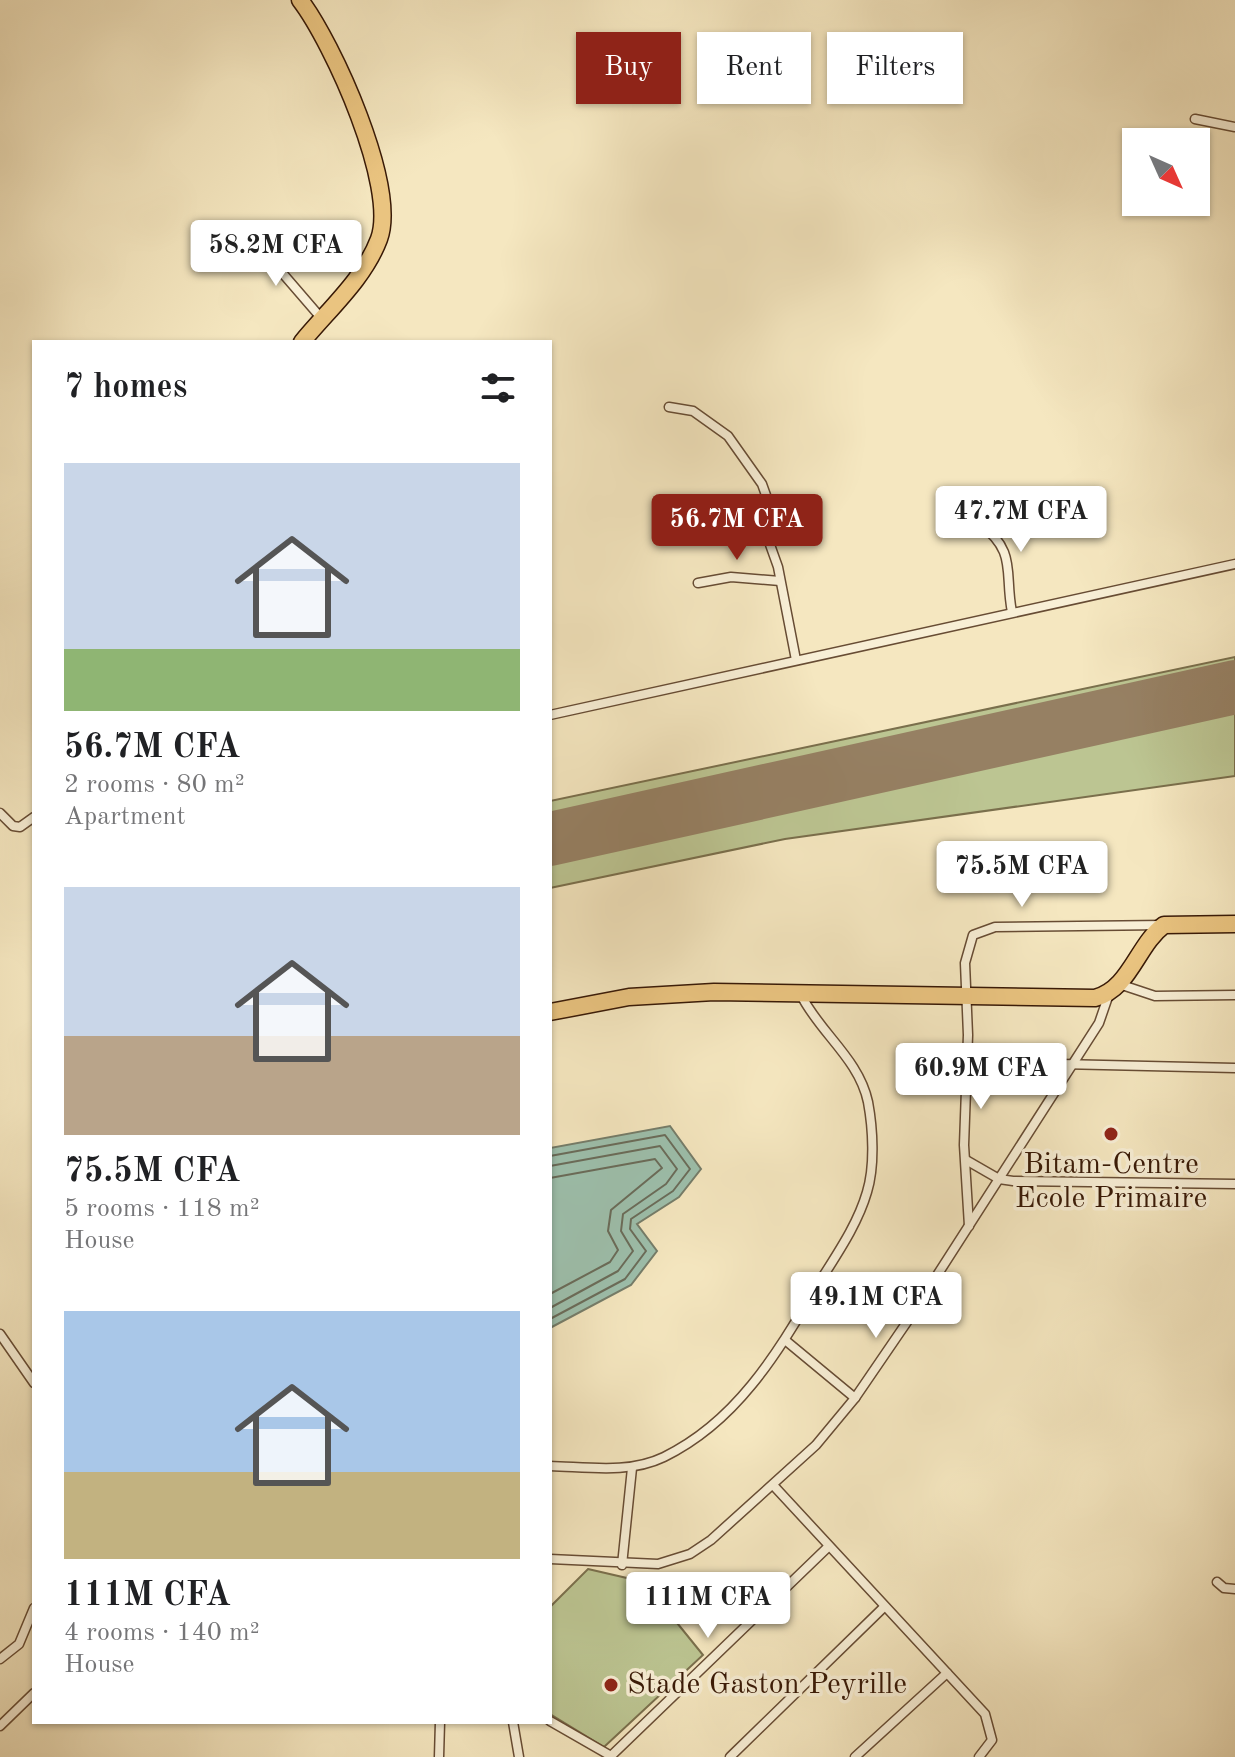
<!DOCTYPE html>
<html lang="en">
<head>
<meta charset="utf-8">
<style>
	body { margin:0; font-family:"Old Standard TT",serif; background:#f6f6f6; color:#202124; height:100vh; display:flex; flex-direction:column; font-size:30px; white-space:nowrap }
	* { box-sizing:border-box; margin:0 }
	p { font-size:26px; color:#757577 }
	.icon { flex:none; width:44px; height:44px; fill:none; stroke:currentColor; stroke-width:2; stroke-linecap:round; stroke-linejoin:round }
	.map { position:relative; flex:1; overflow:hidden }
	.panel { position:absolute; left:32px; top:340px; width:520px; height:1384px; display:flex; flex-direction:column; background:#fff; border-radius:0px; box-shadow:0 2px 6px #0004 }
	.panel>* { flex:none }
	.top-card { position:absolute; left:576px; top:32px; width:538px; height:72px; display:flex; gap:16px }
	.needle { width:52px; rotate:135deg }
	.controls { position:absolute; left:1122px; top:128px; display:grid; gap:16px }
	.controls a { display:grid; place-items:center; width:88px; height:88px; border-radius:0px; background:#fff; box-shadow:0 2px 6px #0004; font-size:40px }
	.price { position:absolute; translate:-50% -68px; padding:0 18px; border-radius:8px; background:#fff; color:#222; font-size:26px; line-height:52px; filter:drop-shadow(0 2px 4px #0008) }
	.price::after { content:''; position:absolute; left:50%; top:48px; width:24px; height:18px; margin-left:-12px; background:inherit; clip-path:polygon(0 0,100% 0,50% 100%) }
	.price.active { background:#8f2418; color:#fff }
	ul { padding:0; list-style:none }
	li { display:grid; align-content:center; gap:16px; height:424px; padding:0 32px }
	li span { display:grid; place-items:center; height:248px; border-radius:0px; color:#555 }
	li>.icon { margin-inline-start:auto }
	span .icon { width:144px; height:144px; fill:#fffc; stroke-width:1 }
	li b { font-size:34px }
	h2 { display:flex; justify-content:space-between; align-items:center; height:96px; padding:0 32px; font-size:34px }
	.tag { padding:0 28px; border-radius:0px; background:#fff; box-shadow:0 2px 6px #0004; font-size:28px; line-height:72px }
	.tag.active { background:#8f2418; color:#fff }
	.map>svg:first-child { display:block }
	.green { fill:#bcc592; stroke:#7a6f4c; stroke-width:2 }
	.water { fill:#9dc0ad; stroke:#757d6a; stroke-width:2 }
	.lines { fill:none; stroke-linecap:round; stroke-linejoin:round }
	.shore { stroke:#6a6c5a; stroke-width:2 }
	.runway { stroke:#968063; stroke-width:54 }
	.street-casing { stroke:#674c34; stroke-width:11 }
	.highway-casing { stroke:#381906; stroke-width:19 }
	.street { stroke:#f8efd6; stroke-width:8 }
	.highway { stroke:#eac480; stroke-width:16 }
	.poi-dot { fill:#8f2418; stroke:#f8efd6; stroke-width:3 }
	.labels { text-anchor:middle; dominant-baseline:central; stroke-width:7; stroke-linejoin:round; paint-order:stroke }
	.poi-label { font-size:30px; fill:#381906; stroke:#f8efd6 }
</style>
</head>
<body>
<div class="map">
<svg width="1235" height="1757" viewBox="0 0 1235 1757">
	<rect width="100%" height="100%" fill="#f5e7c0"/>
	<filter id="stains"><feTurbulence type="fractalNoise" baseFrequency=".0025" numOctaves="4"/><feColorMatrix values="0 0 0 0 .2 0 0 0 0 .09 0 0 0 0 .02 0 0 0 .5 -.17"/></filter>
	<radialGradient id="worn" r=".72"><stop offset=".6" stop-color="#630" stop-opacity="0"/><stop offset="1" stop-color="#630" stop-opacity=".3"/></radialGradient>
	<!-- green -->
	<g class="green">
		<path d="M1235,657V776L785,839L550,888V801Z"/>
		<path d="M588,1569L644,1582L703,1655L604,1747L550,1714V1607Z"/>
	</g>
	<!-- water -->
	<path class="water" d="M670,1126L701,1169L679,1197L637,1224L657,1251L631,1285L550,1328V1148Z"/>
	<g class="lines">
		<!-- shore -->
		<g class="shore">
			<path d="M550,1156L665,1135L690,1169L673,1191L631,1219L630,1229L646,1251L625,1279L550,1319"/>
			<path d="M550,1166L660,1146L677,1169L666,1184L623,1214L621,1231L633,1251L618,1271L550,1308"/>
			<path d="M550,1178L655,1159L662,1168L611,1210L608,1231L618,1250L610,1262L550,1294"/>
		</g>
		<!-- runway -->
		<path class="runway" d="M550,839L1235,687"/>
		<!-- street casing -->
		<g class="street-casing">
			<g id="street">
				<path d="M1195,119L1235,127"/>
				<path d="M253,239L322,319"/>
				<path d="M669,407L693,411L728,436L762,484L767,498L768,539L778,567L796,660"/>
				<path d="M979,523C1018,552 1004,572 1012,612"/>
				<path d="M698,583L731,577L780,581"/>
				<path d="M550,715L1235,564"/>
				<path d="M0,813L13,826L20,827L34,817"/>
				<path d="M1119,984L1155,996L1235,995"/>
				<path d="M968,1062L1235,1068"/>
				<path d="M966,1160L999,1179L1013,1181L1235,1184"/>
				<path d="M969,1226L964,1145L968,1035L965,963L973,935L995,927L1164,925"/>
				<path d="M0,1334L34,1383"/>
				<path d="M785,1340L855,1398"/>
				<path d="M550,1466C588,1467 629,1474 664,1457C740,1420 780,1348 822,1278C839,1251 858,1223 867,1192C875,1166 873,1129 868,1102C859,1059 820,1033 801,995"/>
				<path d="M773,1485L985,1714L992,1740L979,1757"/>
				<path d="M550,1559L658,1564L690,1554L711,1540L816,1445L855,1398L909,1319L1099,1023L1109,994"/>
				<path d="M622,1565L632,1468"/>
				<path d="M1217,1582L1224,1588L1235,1589"/>
				<path d="M0,1659L19,1644L34,1608"/>
				<path d="M550,1721L611,1756"/>
				<path d="M513,1722L519,1757"/>
				<path d="M0,1726L34,1693"/>
				<path d="M439,1757L440,1722"/>
				<path d="M610,1757L828,1547"/>
				<path d="M730,1757L884,1607"/>
				<path d="M855,1757L947,1673"/>
			</g>
		</g>
		<!-- highway casing -->
		<g class="highway-casing">
			<g id="highway">
				<path d="M300,0C333,43 398,187 379,239C364,279 329,309 302,342"/>
				<path d="M550,1012L629,997L714,992L1095,998C1130,989 1137,945 1164,925L1235,924"/>
			</g>
		</g>
		<!-- street -->
		<use href="#street" class="street"/>
		<!-- highway -->
		<use href="#highway" class="highway"/>
	</g>
	<!-- markers -->
	<g class="poi-dot">
		<circle cx="1111" cy="1134" r="8"/>
		<circle cx="611" cy="1685" r="8"/>
	</g>
	<g class="labels">
		<!-- poi labels -->
		<g class="poi-label">
			<text x="1111" y="1165">Bitam-Centre<tspan x="1111" dy="34">Ecole Primaire</tspan></text>
			<text x="627" y="1685" text-anchor="start">Stade Gaston Peyrille</text>
		</g>
	</g>
	<rect width="100%" height="100%" filter="url(#stains)"/>
	<rect width="100%" height="100%" fill="url(#worn)"/>
</svg>
<div class="controls">
<a><svg class="needle" viewBox="-14 -14 28 28"><path d="M0-13l5 13h-10z" fill="#e53935"/><path d="M0 13l5-13h-10z" fill="#757577"/></svg></a>
</div>
<b class="price" style="left:276px;top:288px">58.2M CFA</b>
<b class="price" style="left:1021px;top:554px">47.7M CFA</b>
<b class="price active" style="left:737px;top:562px">56.7M CFA</b>
<b class="price" style="left:1022px;top:909px">75.5M CFA</b>
<b class="price" style="left:981px;top:1111px">60.9M CFA</b>
<b class="price" style="left:876px;top:1340px">49.1M CFA</b>
<b class="price" style="left:708px;top:1640px">111M CFA</b>
<div class="top-card">
<a class="tag active">Buy</a>
<a class="tag">Rent</a>
<a class="tag">Filters</a>
</div>
<section class="panel">
<h2>7 homes<svg class="icon" aria-label="filters" viewBox="0 0 24 24"><path d="M4 7h16M4 17h16"/><circle cx="9" cy="7" r="2"/><circle cx="15" cy="17" r="2"/></svg></h2>
<ul>
<li><span style="background:linear-gradient(#c9d6e8 75%,#8fb573 0)"><svg class="icon" aria-label="home" viewBox="0 0 24 24"><path d="M3 11l9-7 9 7M6 9v11h12V9"/></svg></span><div><b>56.7M CFA</b><p>2 rooms · 80 m²</p><p>Apartment</p></div></li>
<li><span style="background:linear-gradient(#c9d6e8 60%,#b9a48a 0)"><svg class="icon" aria-label="home" viewBox="0 0 24 24"><path d="M3 11l9-7 9 7M6 9v11h12V9"/></svg></span><div><b>75.5M CFA</b><p>5 rooms · 118 m²</p><p>House</p></div></li>
<li><span style="background:linear-gradient(#a9c7e8 65%,#c2b280 0)"><svg class="icon" aria-label="home" viewBox="0 0 24 24"><path d="M3 11l9-7 9 7M6 9v11h12V9"/></svg></span><div><b>111M CFA</b><p>4 rooms · 140 m²</p><p>House</p></div></li>
</ul>
</section>
</div>
</body>
</html>
